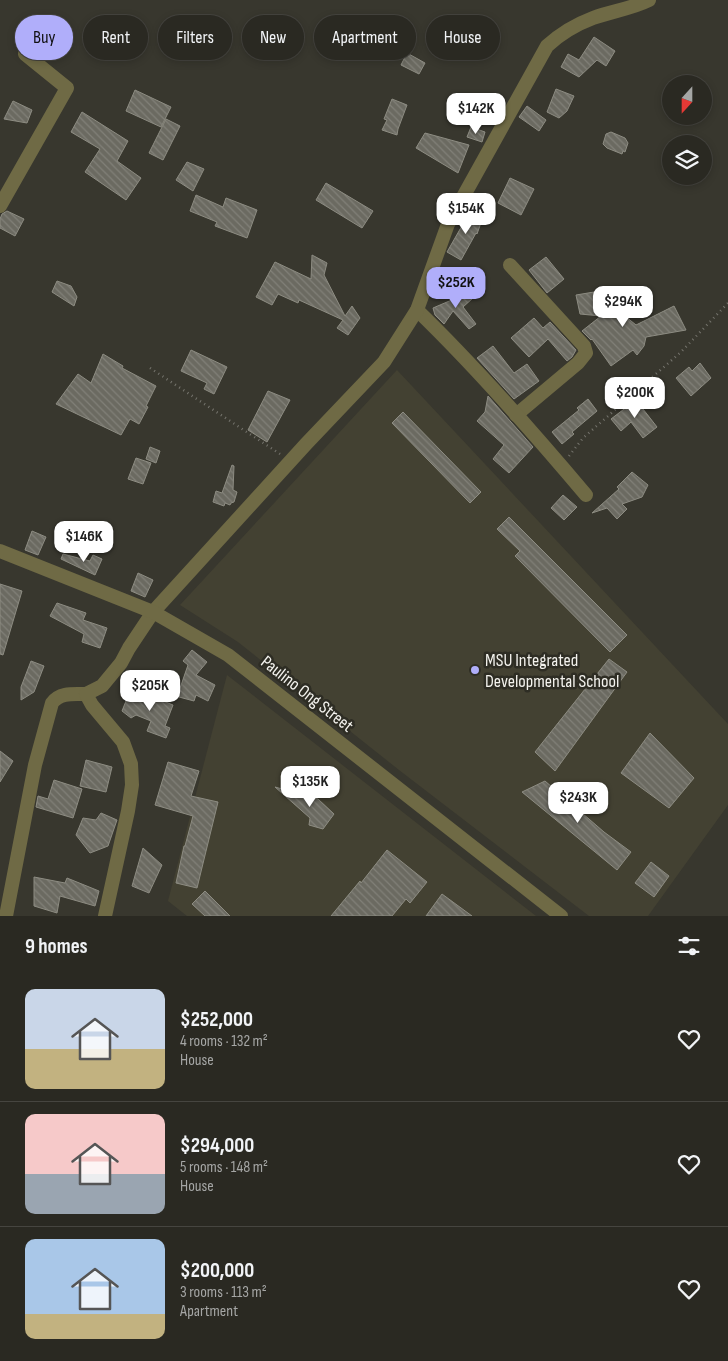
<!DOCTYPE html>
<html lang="en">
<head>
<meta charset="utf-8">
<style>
	body { margin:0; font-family:"Sofia Sans Condensed",sans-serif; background:#32312a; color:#f1f3f6; height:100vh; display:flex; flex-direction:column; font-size:19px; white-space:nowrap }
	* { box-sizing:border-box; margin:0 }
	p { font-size:16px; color:#a5a6a5 }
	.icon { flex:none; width:28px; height:28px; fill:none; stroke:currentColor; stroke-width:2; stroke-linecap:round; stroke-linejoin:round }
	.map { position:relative; height:916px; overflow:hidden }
	.details { display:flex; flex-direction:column; background:#2a2922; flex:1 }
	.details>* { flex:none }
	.guide { position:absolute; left:15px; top:15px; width:699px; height:45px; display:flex; gap:10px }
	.needle { width:32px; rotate:201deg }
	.fabs { position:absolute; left:662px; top:75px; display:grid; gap:10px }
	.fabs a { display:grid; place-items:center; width:50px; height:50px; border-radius:50%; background:#2a2922; box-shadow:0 2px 8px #0003,0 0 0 1px #464540; font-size:25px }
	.price { position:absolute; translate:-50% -42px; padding:0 11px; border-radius:10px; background:#fff; color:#222; font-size:16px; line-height:32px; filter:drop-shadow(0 1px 2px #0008) }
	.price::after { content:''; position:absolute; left:50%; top:30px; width:15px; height:11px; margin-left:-8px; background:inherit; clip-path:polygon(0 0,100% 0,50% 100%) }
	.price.selected { background:#b0aefa; color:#111 }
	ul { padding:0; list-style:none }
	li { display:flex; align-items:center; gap:15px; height:125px; padding:0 25px }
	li+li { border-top:1px solid #464540 }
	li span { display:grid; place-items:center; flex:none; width:140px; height:100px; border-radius:10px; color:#555 }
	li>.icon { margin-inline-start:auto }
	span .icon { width:60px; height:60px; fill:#fffc; stroke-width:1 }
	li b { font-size:21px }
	h2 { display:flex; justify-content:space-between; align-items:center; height:60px; padding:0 25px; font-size:21px }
	.pill { padding:0 18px; border-radius:22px; background:#2a2922; box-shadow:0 2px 8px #0003,0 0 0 1px #464540; font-size:18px; line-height:45px }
	.pill.selected { background:#b0aefa; color:#111 }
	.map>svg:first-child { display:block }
	.built { fill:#434132 }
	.building { fill:url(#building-back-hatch); stroke:#8d8c82 }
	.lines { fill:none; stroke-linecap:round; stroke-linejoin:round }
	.path { stroke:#76756e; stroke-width:2.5; stroke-dasharray:1 4; stroke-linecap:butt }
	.minor { stroke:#6f6a45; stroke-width:14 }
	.tertiary { stroke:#6f6a45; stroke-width:14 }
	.poi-dot { fill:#b0aefa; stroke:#2e2d24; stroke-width:2 }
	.labels { text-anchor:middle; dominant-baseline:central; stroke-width:5; stroke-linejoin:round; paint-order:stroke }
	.poi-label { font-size:18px; fill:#f4f3ee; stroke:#2e2d24; text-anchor:start }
	.street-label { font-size:18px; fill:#f4f3ee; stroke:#2e2d24 }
</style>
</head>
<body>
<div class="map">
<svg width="728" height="916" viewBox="0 0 728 916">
	<defs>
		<pattern id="building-back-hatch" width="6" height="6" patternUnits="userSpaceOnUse" patternTransform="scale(1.25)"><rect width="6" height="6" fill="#6b6a61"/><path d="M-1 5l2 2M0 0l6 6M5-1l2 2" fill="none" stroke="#818078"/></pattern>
	</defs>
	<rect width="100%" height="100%" fill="#38372e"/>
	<!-- built -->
	<g class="built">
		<path d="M397,370L728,724V805L648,916H589L399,770L238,642L180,605Z"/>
		<path d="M227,675L536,916H187L168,901Z"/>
	</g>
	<!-- building -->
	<g class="building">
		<path d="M594,37L615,51L606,66L597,60L579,77L561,67L568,54L579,60Z"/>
		<path d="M407,53L425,63L419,74L401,65Z"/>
		<path d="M556,89L574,96L567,111L559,118L547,112Z"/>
		<path d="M135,90L171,107L161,127L126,111Z"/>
		<path d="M392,99L407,105L398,129L397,135L382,130L387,120L384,119Z"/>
		<path d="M13,101L32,110L27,123L4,119Z"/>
		<path d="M527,106L546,120L539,131L519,117Z"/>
		<path d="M82,112L128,141L117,161L141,178L126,200L85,172L100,149L71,132Z"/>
		<path d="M166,119L180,126L163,160L149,153Z"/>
		<path d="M471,127L485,132L482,142L467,137Z"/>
		<path d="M611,132L625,138L628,143L625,152L623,151L622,154L607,148L603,144L606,134Z"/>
		<path d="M425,133L469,145L458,173L416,148Z"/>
		<path d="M187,162L204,169L193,191L176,180Z"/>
		<path d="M510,178L534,189L521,215L498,203Z"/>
		<path d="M326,183L373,211L362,228L316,200Z"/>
		<path d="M196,195L223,207L226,198L257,210L247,238L215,226L217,222L190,211Z"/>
		<path d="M7,211L24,219L15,236L0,228V219L2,214Z"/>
		<path d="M474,211L483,217L477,234L476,233L461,260L447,252L463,224L460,222Z"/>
		<path d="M312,255L327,263L324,275L345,316L352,306L360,318L348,335L337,328L343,320L299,300L298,303L278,294L272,305L256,297L275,262L311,279Z"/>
		<path d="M546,257L564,279L547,293L529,270Z"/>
		<path d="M57,281L71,286L77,297L74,306L52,292Z"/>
		<path d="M461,287L473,298L463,307L476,324L469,329L453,311L444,324L435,315L433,308L454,299Z"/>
		<path d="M594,292L611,310L614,307L636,325L674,306L686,330L646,337L644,346L637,355L633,350L611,366L592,339L591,340L582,331L601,316L580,314L576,295Z"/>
		<path d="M534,318L543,328L550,322L576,350L572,357L567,361L548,339L529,357L511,338Z"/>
		<path d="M493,346L514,373L527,364L539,381L514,399L477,358Z"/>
		<path d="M191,350L227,367L214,394L204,389L207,383L181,371Z"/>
		<path d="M103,354L123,366L122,368L156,386L146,406L148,407L139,424L130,419L121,435L56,404L78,374L91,383Z"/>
		<path d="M700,363L711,378L691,396L676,378L689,367L692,371Z"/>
		<path d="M268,391L290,400L267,442L248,430Z"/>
		<path d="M488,396L533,447L509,473L493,459L504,445L477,421L485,412Z"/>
		<path d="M588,399L597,411L572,432L574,434L562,444L552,432L579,410L577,408Z"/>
		<path d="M636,400L657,427L643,438L631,422L621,431L611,419Z"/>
		<path d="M403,412L481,492L470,503L392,423Z"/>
		<path d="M150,447L160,451L156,463L146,459Z"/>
		<path d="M136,458L151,463L143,484L128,479Z"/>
		<path d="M232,465L234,466L233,490L237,492L234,502L231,503L230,505L225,503L224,506L213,502L216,491L222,493Z"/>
		<path d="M632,472L648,485L642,497L622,504L627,509L617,519L607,508L592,513L619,489L617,487Z"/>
		<path d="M563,495L577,507L564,520L551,508Z"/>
		<path d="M509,517L627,635L610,652L515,556L520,551L497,529Z"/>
		<path d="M32,531L46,537L38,555L25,550Z"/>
		<path d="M63,554L90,561L93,555L102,559L95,575L61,559Z"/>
		<path d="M138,573L153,580L145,597L131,591Z"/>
		<path d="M0,584L22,591L3,655L0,654Z"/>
		<path d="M57,603L86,613L83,620L107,628L100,648L82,642L84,634L50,616Z"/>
		<path d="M192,650L207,662L196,675L215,685L208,701L196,695L194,701L179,697H177L188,665L183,661Z"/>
		<path d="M609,659L627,672L555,771L535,752Z"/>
		<path d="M31,661L44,666L34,692L21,700V687Z"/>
		<path d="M149,690L156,698L173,705L165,726L170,728L166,738L147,731L151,721L136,715L131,718L122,711L126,701L134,695Z"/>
		<path d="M650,733L694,778L669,808L621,773Z"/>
		<path d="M0,751L13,761L0,782Z"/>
		<path d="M86,760L112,767L106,792L80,786Z"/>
		<path d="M168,762L199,771L191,796L218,802L197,888L176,883L184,846H185L193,816L155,805Z"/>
		<path d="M54,780L82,789L73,818L36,807L38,796L48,799Z"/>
		<path d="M545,781L604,832L631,852L617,870L522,792Z"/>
		<path d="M275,787L318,799L334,814L323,829L309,825L310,818Z"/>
		<path d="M101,813L117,820L108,846L90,853L76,835L83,818L96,820Z"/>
		<path d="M143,848L162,865L149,893L132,886Z"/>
		<path d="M387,850L427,882L410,903L406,899L392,916H331L360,881L361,883Z"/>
		<path d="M651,862L669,876L654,897L635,883Z"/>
		<path d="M34,877L65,883L67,878L99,891L95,906L60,896L57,913L34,906Z"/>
		<path d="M205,891L230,916H205L192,904Z"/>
		<path d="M442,894L472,916H426Z"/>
	</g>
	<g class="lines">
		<!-- path -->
		<g class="path">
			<path d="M150,368L280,454"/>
			<path d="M569,456L583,438L681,352L728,303"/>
		</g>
		<!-- minor -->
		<g class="minor">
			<path d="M0,206L67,88L25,54"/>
			<path d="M510,265L584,346L586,353L578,363L516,415"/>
			<path d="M417,310C477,368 532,431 586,495"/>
			<path d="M6,916L35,765L52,703C60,692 74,694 86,694"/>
			<path d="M105,916L128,811L132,785L131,764L123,742L92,705L86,694L102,686L121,663L129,648L153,612L306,444L384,362L417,310L448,224L547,46C559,35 577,24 593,18C612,11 631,9 649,0"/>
		</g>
		<!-- tertiary -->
		<path class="tertiary" d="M0,551L153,612L228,655L561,916"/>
	</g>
	<!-- markers -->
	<circle class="poi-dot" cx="475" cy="670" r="5"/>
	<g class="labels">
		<!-- poi labels -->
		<g class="poi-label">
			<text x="485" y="660">MSU Integrated<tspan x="485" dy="21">Developmental School</tspan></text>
		</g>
		<!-- street labels -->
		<g class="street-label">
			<text transform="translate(307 694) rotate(38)">Paulino Ong Street</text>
		</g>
	</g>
</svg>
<div class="fabs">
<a><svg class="needle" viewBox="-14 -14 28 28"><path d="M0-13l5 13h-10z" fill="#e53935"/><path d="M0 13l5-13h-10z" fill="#a5a6a5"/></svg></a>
<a><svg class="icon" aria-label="layers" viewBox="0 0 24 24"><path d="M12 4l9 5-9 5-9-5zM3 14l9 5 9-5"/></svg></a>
</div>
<b class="price" style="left:476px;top:135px">$142K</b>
<b class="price" style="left:466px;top:235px">$154K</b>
<b class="price selected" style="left:456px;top:309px">$252K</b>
<b class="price" style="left:623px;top:328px">$294K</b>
<b class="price" style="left:635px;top:419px">$200K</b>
<b class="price" style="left:84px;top:563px">$146K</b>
<b class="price" style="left:150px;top:712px">$205K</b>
<b class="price" style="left:310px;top:808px">$135K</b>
<b class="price" style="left:578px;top:824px">$243K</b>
<div class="guide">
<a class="pill selected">Buy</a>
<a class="pill">Rent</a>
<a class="pill">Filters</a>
<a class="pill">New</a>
<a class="pill">Apartment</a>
<a class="pill">House</a>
</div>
</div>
<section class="details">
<h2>9 homes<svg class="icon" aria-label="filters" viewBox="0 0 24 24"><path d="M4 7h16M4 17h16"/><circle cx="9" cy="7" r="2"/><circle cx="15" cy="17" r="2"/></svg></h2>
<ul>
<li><span style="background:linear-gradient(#c9d6e8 60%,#c2b280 0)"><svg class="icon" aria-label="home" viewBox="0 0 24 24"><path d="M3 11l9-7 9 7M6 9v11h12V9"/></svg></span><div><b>$252,000</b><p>4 rooms · 132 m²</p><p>House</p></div><svg class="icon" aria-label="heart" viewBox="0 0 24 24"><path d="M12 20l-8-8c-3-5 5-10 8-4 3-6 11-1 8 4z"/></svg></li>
<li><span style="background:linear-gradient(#f6c9c9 60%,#9aa5b1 0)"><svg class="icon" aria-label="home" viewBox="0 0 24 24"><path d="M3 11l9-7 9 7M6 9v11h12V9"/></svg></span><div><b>$294,000</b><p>5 rooms · 148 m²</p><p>House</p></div><svg class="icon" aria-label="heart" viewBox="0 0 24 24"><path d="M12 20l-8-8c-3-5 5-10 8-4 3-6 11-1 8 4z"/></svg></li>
<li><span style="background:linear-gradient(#a9c7e8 75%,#c2b280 0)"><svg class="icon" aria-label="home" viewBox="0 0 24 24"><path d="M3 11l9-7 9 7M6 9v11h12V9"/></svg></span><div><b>$200,000</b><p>3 rooms · 113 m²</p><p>Apartment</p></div><svg class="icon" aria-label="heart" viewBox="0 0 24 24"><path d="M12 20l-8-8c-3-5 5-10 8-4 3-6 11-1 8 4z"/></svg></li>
</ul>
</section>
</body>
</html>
